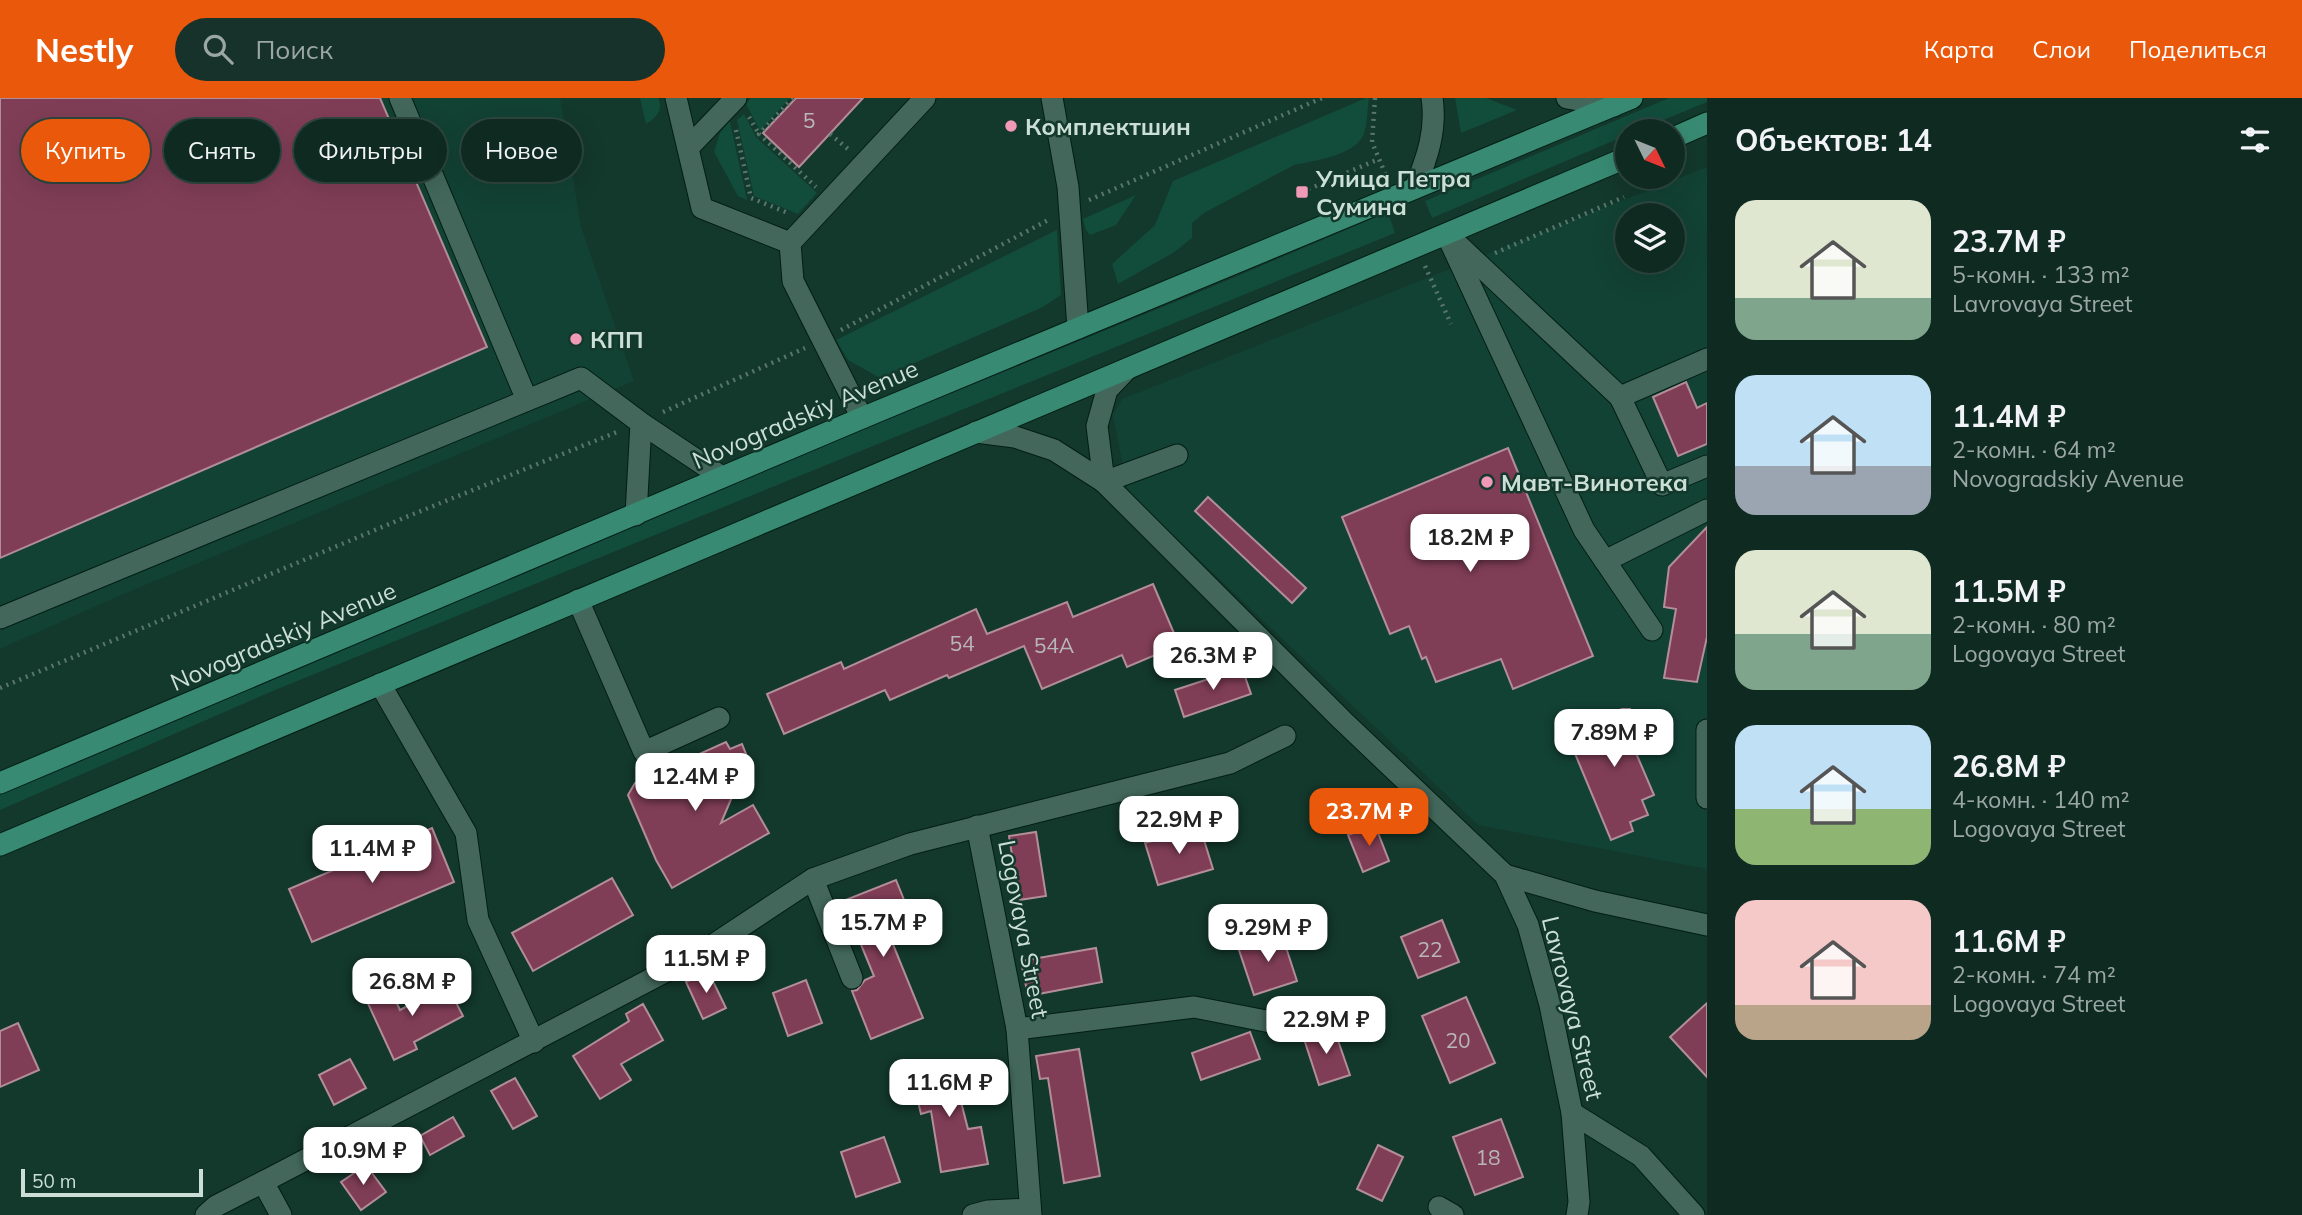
<!DOCTYPE html>
<html lang="ru">
<head>
<meta charset="utf-8">
<style>
	body { margin:0; font-family:Mulish,sans-serif; background:#17322a; color:#f1f3f6; height:100vh; display:flex; flex-direction:column; font-size:26px; white-space:nowrap }
	* { box-sizing:border-box; margin:0 }
	p { font-size:23px; color:#9ba7a5 }
	.icon { flex:none; width:38px; height:38px; fill:none; stroke:currentColor; stroke-width:2; stroke-linecap:round; stroke-linejoin:round }
	.map { position:relative; flex:1; overflow:hidden }
	.details { display:flex; flex-direction:column; background:#0e2a21; width:595px }
	.details>* { flex:none }
	.guide { position:absolute; left:21px; top:21px; width:665px; height:63px; display:flex; gap:14px }
	.needle { width:46px; rotate:133deg }
	.fabs { position:absolute; left:1615px; top:21px; display:grid; gap:14px }
	.fabs a { display:grid; place-items:center; width:70px; height:70px; border-radius:50%; background:#0e2a21; box-shadow:0 7px 28px #0002,0 0 0 2px #2e463f; font-size:35px }
	.scale { position:absolute; left:21px; bottom:18px; width:182px; box-sizing:border-box; padding-left:7px; border:4px solid #cbdfd7; border-top:0; font-size:19px; line-height:24px; white-space:nowrap; color:#cbdfd7; -webkit-text-stroke:5px #13382c; paint-order:stroke }
	.price { position:absolute; translate:-50% -60px; padding:0 16px; border-radius:14px; background:#fff; color:#222; font-size:23px; line-height:46px; filter:drop-shadow(0 2px 4px #0008) }
	.price::after { content:''; position:absolute; left:50%; top:42px; width:21px; height:16px; margin-left:-10px; background:inherit; clip-path:polygon(0 0,100% 0,50% 100%) }
	.price.current { background:#ea580c; color:#fff }
	ul { padding:0; list-style:none }
	li { display:flex; align-items:center; gap:21px; height:175px; padding:0 28px }
	li span { display:grid; place-items:center; flex:none; width:196px; height:140px; border-radius:21px; color:#555 }
	li>.icon { margin-inline-start:auto }
	span .icon { width:84px; height:84px; fill:#fffc; stroke-width:1 }
	li b { font-size:30px }
	h2 { display:flex; justify-content:space-between; align-items:center; height:84px; padding:0 28px; font-size:30px }
	.tag { padding:0 24px; border-radius:32px; background:#0e2a21; box-shadow:0 7px 28px #0002,0 0 0 2px #2e463f; font-size:24px; line-height:63px }
	.tag.current { background:#ea580c; color:#fff }
	header { display:flex; align-items:center; gap:42px; box-sizing:border-box; height:98px; padding:0 35px; background:#ea580c; color:#fff }
	header strong { font-size:33px }
	nav { display:flex; gap:38px; margin-inline-start:auto; font-size:24px }
	.search { width:490px; height:63px; background:#17322a; display:flex; align-items:center; gap:18px; box-sizing:border-box; padding:0 24px; border-radius:38px; color:#9ba7a5; font-size:26px }
	main { display:flex; flex:1; min-height:0 }
	.map>svg:first-child { display:block }
	.built { fill:#124234; fill-rule:evenodd }
	.green { fill:#124c3b }
	.building { fill:#803e56; stroke:#b38e99; stroke-width:2 }
	.lines { fill:none; stroke-linecap:round; stroke-linejoin:round }
	.minor-casing { stroke:#031e15; stroke-width:23 }
	.major-casing { stroke:#031e15; stroke-width:23 }
	.path { stroke:#58766c; stroke-width:4.5; stroke-dasharray:2 5; stroke-linecap:butt }
	.minor { stroke:#43685b; stroke-width:21 }
	.major { stroke:#388b72; stroke-width:21 }
	.poi-dot { fill:#f09ab7; stroke:#13382c; stroke-width:2.5 }
	.labels { text-anchor:middle; dominant-baseline:central; stroke-width:5; stroke-linejoin:round; paint-order:stroke }
	.number-label { font-size:21px; fill:#b8b7b7 }
	.poi-label { font-size:24px; font-weight:bold; fill:#cbdfd7; stroke:#13382c; text-anchor:start }
	.street-label { font-size:24px; fill:#cbdfd7; stroke:#13382c }
</style>
</head>
<body>
<header>
<strong>Nestly</strong>
<div class="search"><svg class="icon" aria-label="search" viewBox="0 0 24 24"><circle cx="10" cy="10" r="6"/><path d="M15 15l6 6"/></svg>Поиск</div>
<nav><a>Карта</a><a>Слои</a><a>Поделиться</a></nav>
</header>
<main>
<div class="map">
<svg width="1707" height="1117" viewBox="0 0 1707 1117">
	<rect width="100%" height="100%" fill="#13382c"/>
	<!-- built -->
	<g class="built">
		<path d="M0,0H560L581,129L634,283L119,498L0,551Z"/>
		<path d="M1707,69V771L1478,727L1128,394L1113,317L1122,301ZM1628,117H1673V163H1628Z"/>
	</g>
	<!-- green -->
	<g class="green">
		<path d="M640,0H658C664,12 656,20 646,26Z"/>
		<path d="M751,0H790L760,33L746,6Z"/>
		<path d="M1366,0H1369C1367,11 1368,28 1363,38C1353,58 1313,63 1294,67L1204,115L1192,125V140L1173,155L1118,186L1112,166L1155,127L1173,83Z"/>
		<path d="M1455,0H1486L1517,12L1461,35Z"/>
		<path d="M1669,0H1707V4L1637,33H1628L1627,37L1432,120L1425,103Z"/>
		<path d="M744,16L756,39L817,95L798,116L754,98L737,22Z"/>
		<path d="M730,23V24L747,102L738,98L714,54L720,35Z"/>
		<path d="M1136,97L1116,127L1090,137L1086,132L1083,121Z"/>
		<path d="M1388,114L1395,135L268,595L0,712V690L739,382L1209,190Z"/>
		<path d="M1057,132L1061,197L1043,209L880,280L848,262L836,242Z"/>
	</g>
	<!-- building -->
	<g class="building">
		<path d="M0,0H380L487,249L0,460Z"/>
		<path d="M796,0H863L799,69L763,35Z"/>
		<path d="M1686,284L1697,310L1707,305V346L1678,358L1653,299Z"/>
		<path d="M1508,350L1593,558L1513,591L1501,561L1436,584L1426,559L1422,561L1409,528L1390,536L1342,419Z"/>
		<path d="M1208,399L1306,490L1292,505L1195,413Z"/>
		<path d="M1707,429V539L1697,584L1664,580L1676,511L1664,509L1669,469Z"/>
		<path d="M1153,486L1179,547L1127,569L1122,557L1042,591L1024,548L949,580L947,577L890,602L885,592L784,636L767,596L841,564L844,571L976,511L987,536L1067,504L1073,519Z"/>
		<path d="M1242,570L1251,596L1184,619L1175,592Z"/>
		<path d="M1622,611H1630L1647,651L1636,655L1654,697L1642,702L1648,717L1630,724L1633,733L1611,742L1566,634Z"/>
		<path d="M726,644L730,651L742,646L748,661L721,725L753,707L769,735L672,790L656,762L628,697L635,685Z"/>
		<path d="M1375,727L1389,763L1363,774L1348,737Z"/>
		<path d="M1200,729L1213,771L1158,787L1145,745Z"/>
		<path d="M432,730L454,784L312,844L289,791Z"/>
		<path d="M1036,734L1046,798L1019,802L1009,738Z"/>
		<path d="M612,780L633,817L533,873L512,835Z"/>
		<path d="M896,782L917,834L892,844L923,920L871,941L852,893L857,892L865,882L874,878L843,803Z"/>
		<path d="M1442,822L1459,864L1418,880L1401,839Z"/>
		<path d="M1281,834L1297,883L1254,897L1238,849Z"/>
		<path d="M1096,850L1102,884L1028,898L1021,863Z"/>
		<path d="M708,873L726,910L703,921L686,884Z"/>
		<path d="M806,882L822,925L788,938L773,895Z"/>
		<path d="M447,887L463,918L414,944L417,951L394,962L365,899L389,888L400,912Z"/>
		<path d="M1466,899L1495,965L1450,985L1422,918Z"/>
		<path d="M1707,905V979L1670,939Z"/>
		<path d="M643,906L663,942L621,966L631,982L600,1001L573,958L629,923L626,916Z"/>
		<path d="M18,925L39,972L0,989V933Z"/>
		<path d="M1333,928L1350,977L1319,987L1303,938Z"/>
		<path d="M1250,934L1260,961L1201,982L1192,955Z"/>
		<path d="M1079,951L1100,1078L1064,1085L1048,980L1040,981L1036,958Z"/>
		<path d="M350,961L366,990L334,1007L319,977Z"/>
		<path d="M951,965L968,1031L981,1029L988,1066L941,1074L931,1013L921,1016L911,975Z"/>
		<path d="M515,980L537,1018L513,1031L491,993Z"/>
		<path d="M453,1019L464,1038L430,1057L420,1038Z"/>
		<path d="M1501,1021L1523,1079L1475,1097L1453,1039Z"/>
		<path d="M884,1039L900,1084L856,1099L841,1054Z"/>
		<path d="M1378,1047L1403,1059L1382,1103L1357,1091Z"/>
		<path d="M366,1067L386,1094L361,1112L341,1084Z"/>
	</g>
	<g class="lines">
		<!-- minor casing -->
		<g class="minor-casing">
			<g id="minor">
				<path d="M400,0L527,302"/>
				<path d="M676,0L702,110L790,145"/>
				<path d="M1052,0L1068,89L1078,230"/>
				<path d="M1567,0L1614,8"/>
				<path d="M688,50L736,0"/>
				<path d="M1415,90C1427,60 1437,32 1432,0"/>
				<path d="M1447,137L1584,432L1652,532"/>
				<path d="M1456,145L1620,299L1707,261"/>
				<path d="M1620,299L1662,387L1707,368"/>
				<path d="M862,320L793,183L790,145L925,0"/>
				<path d="M976,334L1015,339L1054,352L1104,384L1097,328L1107,292L1127,271"/>
				<path d="M1177,357L1104,384L1342,622L1505,777L1528,827L1550,907L1572,1015L1579,1104L1577,1117"/>
				<path d="M636,417L641,325"/>
				<path d="M1605,463L1707,412"/>
				<path d="M578,502L644,654L719,620"/>
				<path d="M0,520L581,280L641,325L722,379"/>
				<path d="M380,586L466,735L478,822L534,944"/>
				<path d="M1707,632V700"/>
				<path d="M977,728L1017,931L1031,1117"/>
				<path d="M1505,777L1595,803L1707,827"/>
				<path d="M813,781L852,880"/>
				<path d="M1017,931L1194,909L1281,926"/>
				<path d="M1572,1015L1641,1058L1694,1117"/>
				<path d="M263,1084L281,1117"/>
				<path d="M1439,1109L1453,1117"/>
				<path d="M206,1117L216,1108L263,1084L701,855L813,781L910,746L1230,665L1285,638"/>
				<path d="M973,1117L988,1113L1030,1111"/>
			</g>
		</g>
		<!-- major casing -->
		<g class="major-casing">
			<g id="major">
				<path d="M1673,40L1707,25"/>
				<path d="M0,685L862,320L1632,0"/>
				<path d="M0,747L1628,59"/>
			</g>
		</g>
		<!-- path -->
		<g class="path">
			<path d="M793,0L759,36L816,89"/>
			<path d="M1375,0L1372,44L1387,80"/>
			<path d="M749,19L759,36"/>
			<path d="M736,32L751,100L788,115"/>
			<path d="M830,36L848,51"/>
			<path d="M1302,94L1379,61"/>
			<path d="M1089,102L1322,0"/>
			<path d="M1495,155L1624,99"/>
			<path d="M1425,168L1451,226"/>
			<path d="M841,232L1050,121"/>
			<path d="M663,314L805,250"/>
			<path d="M0,590L406,419L617,334"/>
		</g>
		<!-- minor -->
		<use href="#minor" class="minor"/>
		<!-- major -->
		<use href="#major" class="major"/>
	</g>
	<!-- markers -->
	<g class="poi-dot">
		<circle cx="1011" cy="28" r="7"/>
		<rect x="1295" y="87" width="14" height="14" rx="3.5"/>
		<circle cx="576" cy="241" r="7"/>
		<circle cx="1487" cy="384" r="7"/>
	</g>
	<g class="labels">
		<!-- number labels -->
		<g class="number-label">
			<text x="809" y="22">5</text>
			<text x="962" y="545">54</text>
			<text x="1054" y="547">54А</text>
			<text x="1430" y="851">22</text>
			<text x="1458" y="942">20</text>
			<text x="1488" y="1059">18</text>
		</g>
		<!-- poi labels -->
		<g class="poi-label">
			<text x="1025" y="28">Комплектшин</text>
			<text x="1316" y="80">Улица Петра<tspan x="1316" dy="28">Сумина</tspan></text>
			<text x="590" y="241">КПП</text>
			<text x="1501" y="384">Мавт-Винотека</text>
		</g>
		<!-- street labels -->
		<g class="street-label">
			<text transform="translate(805 316) rotate(-23)">Novogradskiy Avenue</text>
			<text transform="translate(283 538) rotate(-23)">Novogradskiy Avenue</text>
			<text transform="translate(1024 831) rotate(79)">Logovaya Street</text>
			<text transform="translate(1573 910) rotate(76)">Lavrovaya Street</text>
		</g>
	</g>
</svg>
<div class="fabs">
<a><svg class="needle" viewBox="-14 -14 28 28"><path d="M0-13l5 13h-10z" fill="#e53935"/><path d="M0 13l5-13h-10z" fill="#9ba7a5"/></svg></a>
<a><svg class="icon" aria-label="layers" viewBox="0 0 24 24"><path d="M12 4l9 5-9 5-9-5zM3 14l9 5 9-5"/></svg></a>
</div>
<div class="scale">50 m</div>
<b class="price" style="left:1470px;top:476px">18.2M ₽</b>
<b class="price" style="left:1213px;top:594px">26.3M ₽</b>
<b class="price" style="left:1614px;top:671px">7.89M ₽</b>
<b class="price" style="left:695px;top:715px">12.4M ₽</b>
<b class="price current" style="left:1369px;top:750px">23.7M ₽</b>
<b class="price" style="left:1179px;top:758px">22.9M ₽</b>
<b class="price" style="left:372px;top:787px">11.4M ₽</b>
<b class="price" style="left:883px;top:861px">15.7M ₽</b>
<b class="price" style="left:1268px;top:866px">9.29M ₽</b>
<b class="price" style="left:706px;top:897px">11.5M ₽</b>
<b class="price" style="left:412px;top:920px">26.8M ₽</b>
<b class="price" style="left:1326px;top:958px">22.9M ₽</b>
<b class="price" style="left:949px;top:1021px">11.6M ₽</b>
<b class="price" style="left:363px;top:1089px">10.9M ₽</b>
<div class="guide">
<a class="tag current">Купить</a>
<a class="tag">Снять</a>
<a class="tag">Фильтры</a>
<a class="tag">Новое</a>
</div>
</div>
<section class="details">
<h2>Объектов: 14<svg class="icon" aria-label="filters" viewBox="0 0 24 24"><path d="M4 7h16M4 17h16"/><circle cx="9" cy="7" r="2"/><circle cx="15" cy="17" r="2"/></svg></h2>
<ul>
<li><span style="background:linear-gradient(#dfe7d0 70%,#7fa58c 0)"><svg class="icon" aria-label="home" viewBox="0 0 24 24"><path d="M3 11l9-7 9 7M6 9v11h12V9"/></svg></span><div><b>23.7M ₽</b><p>5-комн. · 133 m²</p><p>Lavrovaya Street</p></div></li>
<li><span style="background:linear-gradient(#bfe0f5 65%,#9aa5b1 0)"><svg class="icon" aria-label="home" viewBox="0 0 24 24"><path d="M3 11l9-7 9 7M6 9v11h12V9"/></svg></span><div><b>11.4M ₽</b><p>2-комн. · 64 m²</p><p>Novogradskiy Avenue</p></div></li>
<li><span style="background:linear-gradient(#dfe7d0 60%,#7fa58c 0)"><svg class="icon" aria-label="home" viewBox="0 0 24 24"><path d="M3 11l9-7 9 7M6 9v11h12V9"/></svg></span><div><b>11.5M ₽</b><p>2-комн. · 80 m²</p><p>Logovaya Street</p></div></li>
<li><span style="background:linear-gradient(#bfe0f5 60%,#8fb573 0)"><svg class="icon" aria-label="home" viewBox="0 0 24 24"><path d="M3 11l9-7 9 7M6 9v11h12V9"/></svg></span><div><b>26.8M ₽</b><p>4-комн. · 140 m²</p><p>Logovaya Street</p></div></li>
<li><span style="background:linear-gradient(#f6c9c9 75%,#b9a48a 0)"><svg class="icon" aria-label="home" viewBox="0 0 24 24"><path d="M3 11l9-7 9 7M6 9v11h12V9"/></svg></span><div><b>11.6M ₽</b><p>2-комн. · 74 m²</p><p>Logovaya Street</p></div></li>
</ul>
</section>
</main>
</body>
</html>
